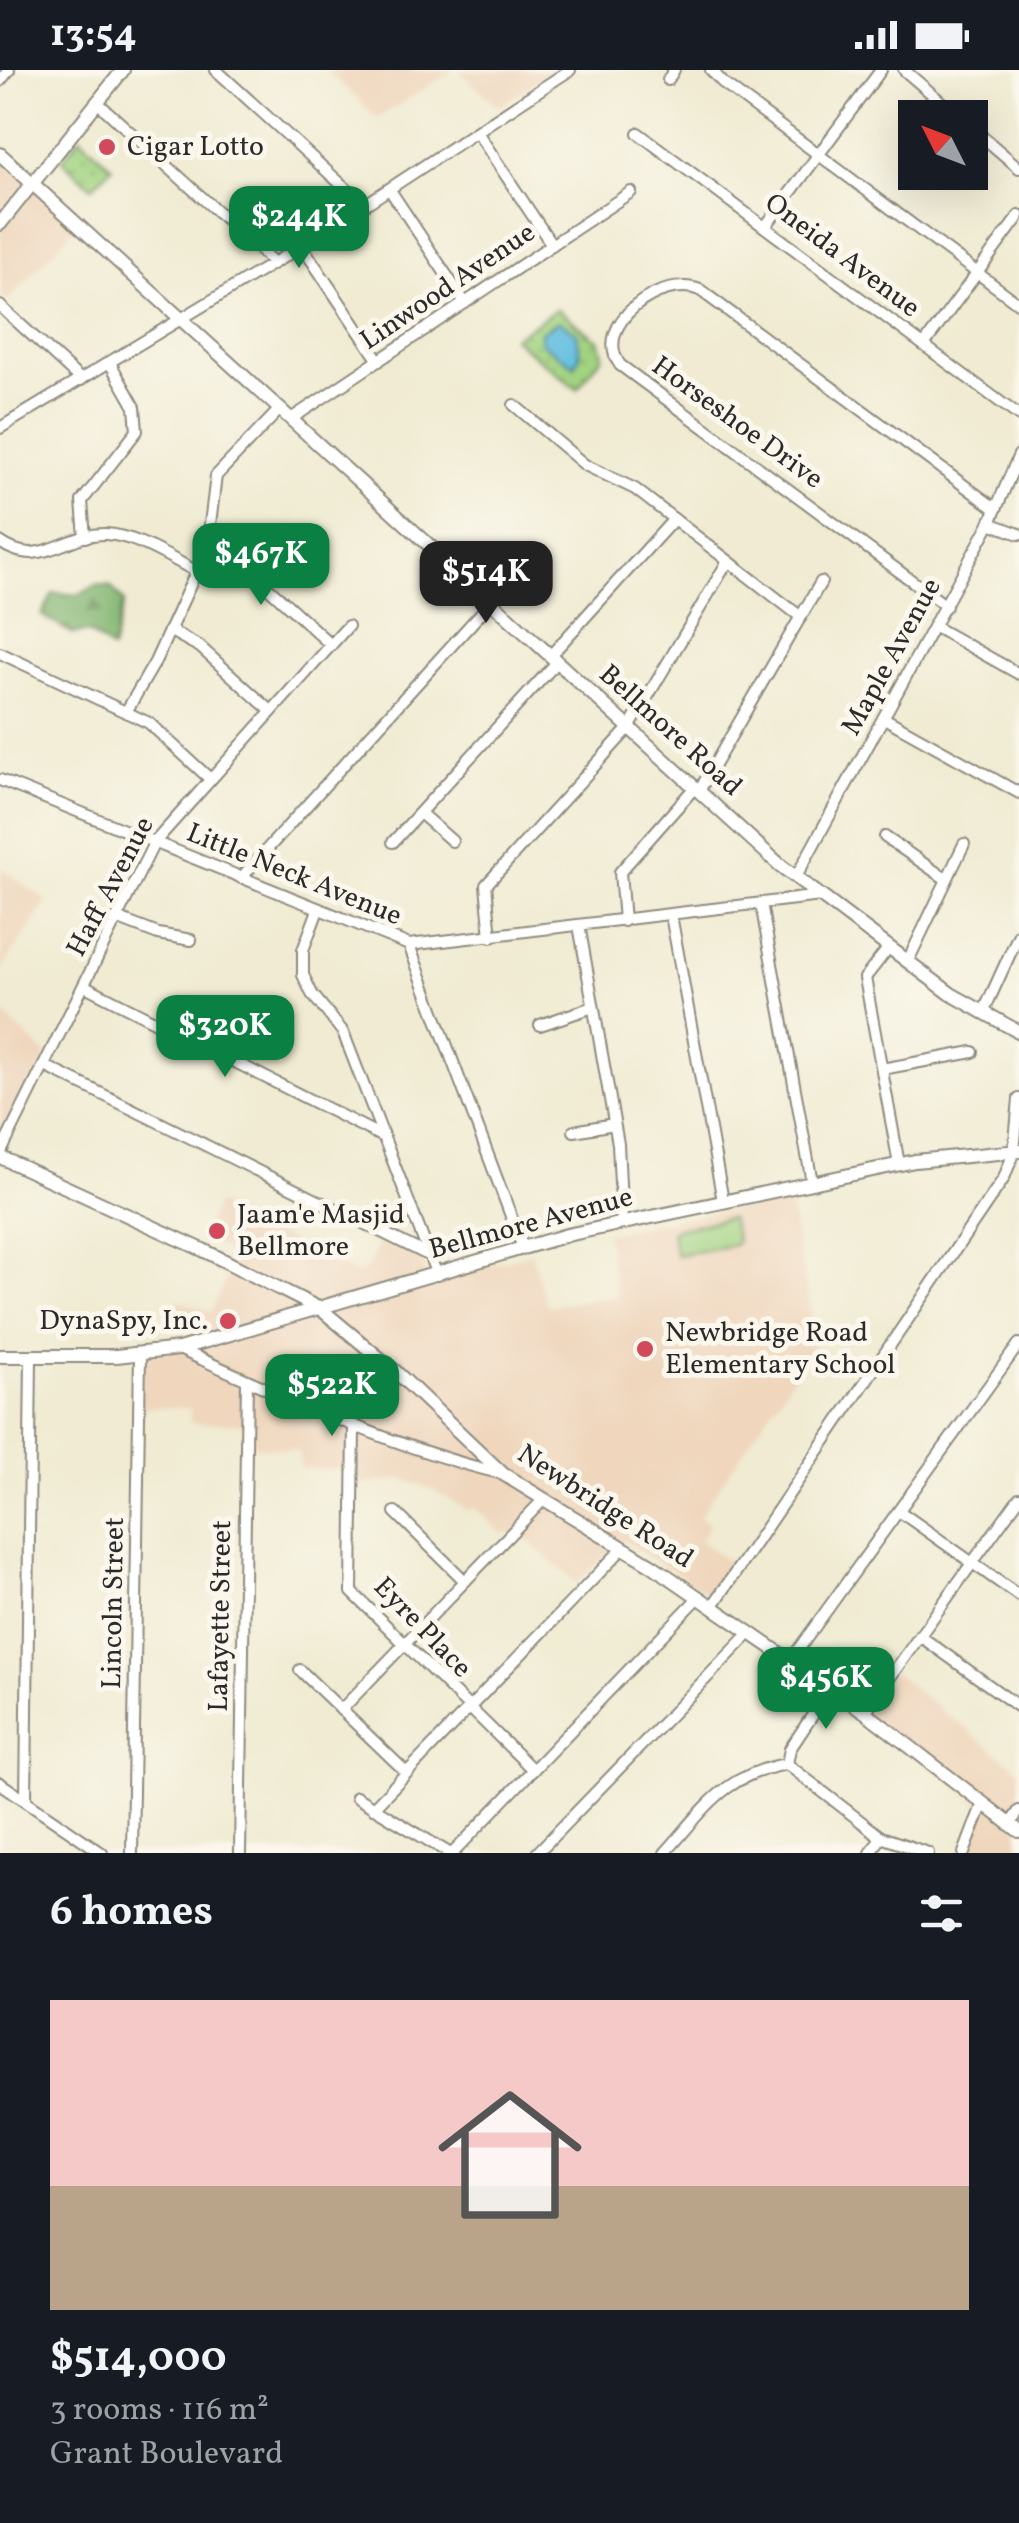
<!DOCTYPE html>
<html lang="en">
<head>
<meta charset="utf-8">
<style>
	body { margin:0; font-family:Vollkorn,serif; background:#242831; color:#f1f3f6; height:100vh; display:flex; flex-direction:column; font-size:38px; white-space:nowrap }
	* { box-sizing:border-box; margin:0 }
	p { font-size:32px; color:#9ea1a6 }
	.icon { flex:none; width:55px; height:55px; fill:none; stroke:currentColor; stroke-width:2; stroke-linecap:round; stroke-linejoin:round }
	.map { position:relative; height:1783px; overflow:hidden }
	.panel { display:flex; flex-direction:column; background:#171b24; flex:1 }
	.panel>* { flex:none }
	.needle { width:65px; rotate:312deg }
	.buttons { position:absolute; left:898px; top:30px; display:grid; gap:20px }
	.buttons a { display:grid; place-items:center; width:90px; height:90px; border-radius:0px; background:#171b24; box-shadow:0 10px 40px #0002; font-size:50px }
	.price { position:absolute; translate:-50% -85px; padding:0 22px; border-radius:20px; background:#0b8043; color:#fff; font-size:32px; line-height:65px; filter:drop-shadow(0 2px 5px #0008) }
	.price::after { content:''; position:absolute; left:50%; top:60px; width:30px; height:22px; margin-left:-15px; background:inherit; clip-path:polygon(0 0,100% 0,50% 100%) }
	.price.on { background:#222; color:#fff }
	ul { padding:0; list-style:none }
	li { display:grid; align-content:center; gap:20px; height:530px; padding:0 50px }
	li+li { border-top:2px solid #363941 }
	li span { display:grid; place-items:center; height:310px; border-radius:0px; color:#555 }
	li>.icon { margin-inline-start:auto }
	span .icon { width:180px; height:180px; fill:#fffc; stroke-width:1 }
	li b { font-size:42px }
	h2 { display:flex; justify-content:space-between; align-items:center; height:120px; padding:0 50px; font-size:42px }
	.status { display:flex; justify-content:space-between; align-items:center; height:70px; padding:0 50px; background:#171b24; direction:ltr }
	.status svg { height:28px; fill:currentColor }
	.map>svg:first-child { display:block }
	.built { fill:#efd6bc }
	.grass { fill:url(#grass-dots); stroke:#667f56; stroke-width:2.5 }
	.forest { fill:url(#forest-firs); stroke:#56704d; stroke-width:2.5 }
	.garden { fill:#a2d381; stroke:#667f56; stroke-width:2.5 }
	.water { fill:#62bee0; stroke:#467486; stroke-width:2.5 }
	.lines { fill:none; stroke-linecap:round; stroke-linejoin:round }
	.stream { stroke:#62bee0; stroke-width:2.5 }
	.minor-casing { stroke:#8e8b7e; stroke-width:14 }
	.major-casing { stroke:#8e8b7e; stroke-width:16 }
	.minor { stroke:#fff; stroke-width:10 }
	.major { stroke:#fff; stroke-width:12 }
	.poi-dot { fill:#d1495b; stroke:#fbf7ec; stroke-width:4 }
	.labels { text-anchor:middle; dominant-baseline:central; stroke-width:10; stroke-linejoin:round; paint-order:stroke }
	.poi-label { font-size:28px; fill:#2b2b2b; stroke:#fbf7ec; text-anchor:start }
	.street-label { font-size:28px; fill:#2b2b2b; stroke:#fbf7ec }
</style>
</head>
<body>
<div class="status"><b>13:54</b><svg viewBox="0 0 49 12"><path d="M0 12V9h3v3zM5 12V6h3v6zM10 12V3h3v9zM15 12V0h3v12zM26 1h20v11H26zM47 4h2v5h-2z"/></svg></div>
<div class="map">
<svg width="1019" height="1783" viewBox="0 0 1019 1783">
	<defs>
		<pattern id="grass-dots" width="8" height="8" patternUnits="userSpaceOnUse" patternTransform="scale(2.5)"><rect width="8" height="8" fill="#a2d381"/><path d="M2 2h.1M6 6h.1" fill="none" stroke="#8cb570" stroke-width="1.8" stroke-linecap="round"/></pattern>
		<pattern id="forest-firs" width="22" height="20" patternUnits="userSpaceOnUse" patternTransform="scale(2.5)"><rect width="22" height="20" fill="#81b56f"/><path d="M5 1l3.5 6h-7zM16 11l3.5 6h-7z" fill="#6a935b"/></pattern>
	</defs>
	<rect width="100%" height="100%" fill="#fbf7ec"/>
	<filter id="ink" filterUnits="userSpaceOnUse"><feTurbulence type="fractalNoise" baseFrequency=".01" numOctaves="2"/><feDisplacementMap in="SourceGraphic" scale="20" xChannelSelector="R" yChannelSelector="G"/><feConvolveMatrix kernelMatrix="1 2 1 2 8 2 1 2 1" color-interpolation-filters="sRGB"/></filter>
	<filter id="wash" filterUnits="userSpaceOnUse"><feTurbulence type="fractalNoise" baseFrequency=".0048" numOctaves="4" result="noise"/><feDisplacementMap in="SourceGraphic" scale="40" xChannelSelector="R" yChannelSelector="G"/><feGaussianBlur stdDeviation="2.25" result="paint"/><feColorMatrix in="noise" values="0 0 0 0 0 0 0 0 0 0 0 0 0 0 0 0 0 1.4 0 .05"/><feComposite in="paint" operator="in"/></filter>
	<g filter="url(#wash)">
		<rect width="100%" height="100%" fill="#f0ebd2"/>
		<!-- built -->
		<g class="built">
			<path d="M326,0H454L378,48Z"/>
			<path d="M458,0H554L499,37Z"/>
			<path d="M0,83L78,154L7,231L0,225Z"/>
			<path d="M0,797L47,831L0,903Z"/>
			<path d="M0,940L47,986L0,1081Z"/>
			<path d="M788,1128L817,1271L699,1447L709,1454L700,1471L732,1494L709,1524L622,1470L577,1513L519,1463H501L474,1437L470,1441L435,1421L403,1409L359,1415L357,1400L301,1398L298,1380L253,1376L252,1361L238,1353H190V1338L140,1337L142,1286L188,1278L191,1262L169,1250L178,1230L211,1242L237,1184L201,1168L216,1134L357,1204L367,1198L380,1171L423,1189L429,1214L531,1183L547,1236L617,1226L606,1163Z"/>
			<path d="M894,1603L1019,1700V1783H967L983,1736L866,1644Z"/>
		</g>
		<!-- grass -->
		<g class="grass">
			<path d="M80,67L112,97L92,117L62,90Z"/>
			<path d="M557,239L600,272L603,286L577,319L513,268Z"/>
		</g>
		<!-- forest -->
		<path class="forest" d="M97,515L110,516L124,532L112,580L89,562L72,564L42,545L53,523L79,525Z"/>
		<!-- garden -->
		<path class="garden" d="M730,1148L737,1170L734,1175L676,1185L671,1162L675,1159Z"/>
		<!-- water -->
		<path class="water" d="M559,251L577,263L580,285L575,296L541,273V262Z"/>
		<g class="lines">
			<!-- stream -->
			<path class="stream" d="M0,1781L2,1783"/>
		</g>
	</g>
	<g filter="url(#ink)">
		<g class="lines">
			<!-- minor casing -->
			<g class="minor-casing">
				<g id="minor">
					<path d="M216,0L364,135"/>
					<path d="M711,0L725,15L1019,234"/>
					<path d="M904,0L960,48"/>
					<path d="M668,10L674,0"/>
					<path d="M0,11L9,0"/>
					<path d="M97,32L274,193"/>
					<path d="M970,56L1019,98"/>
					<path d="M477,62L552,175"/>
					<path d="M638,63L1019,346"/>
					<path d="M390,120L465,233"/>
					<path d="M765,157L881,0"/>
					<path d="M302,176L379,291"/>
					<path d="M0,236L81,310"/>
					<path d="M924,275L1019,146"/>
					<path d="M514,335L585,395L635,419L801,547"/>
					<path d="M291,349L631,122"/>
					<path d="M0,358L302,176L570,0"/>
					<path d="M990,453L1019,464"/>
					<path d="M85,467L82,431L137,361L135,337L110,293"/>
					<path d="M0,472C40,501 65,463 105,464C135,465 168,487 194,500"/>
					<path d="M207,478L248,499L331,575"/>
					<path d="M946,536L620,295C591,254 663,204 700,220L996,439"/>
					<path d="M935,557L1019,604"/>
					<path d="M169,560L200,577L271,641"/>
					<path d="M0,583L149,653L209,708"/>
					<path d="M550,586L674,449"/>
					<path d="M126,642L155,592L207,478L216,406L280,339"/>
					<path d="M884,648L1019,723"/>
					<path d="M0,710L409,875L821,826"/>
					<path d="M699,721L821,512"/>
					<path d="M420,743L452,771"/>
					<path d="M885,767L946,809"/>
					<path d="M393,772L557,592"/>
					<path d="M796,807L990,453L1019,385"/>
					<path d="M241,808L491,532"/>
					<path d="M761,834L812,1112"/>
					<path d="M318,840L303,880V905L312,924L343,962L437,1205"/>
					<path d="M671,845L723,1131"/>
					<path d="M119,849L158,864L191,870"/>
					<path d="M624,851L620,802L695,717"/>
					<path d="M579,855L618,1074L622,1153"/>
					<path d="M491,867L486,815L629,658L728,491"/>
					<path d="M409,875L523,1178"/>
					<path d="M889,877L865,908L899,1094"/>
					<path d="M908,891L964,774"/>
					<path d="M85,916L383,1067"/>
					<path d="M983,943L1019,864"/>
					<path d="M540,955L593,937"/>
					<path d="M45,996L428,1185"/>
					<path d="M882,999L973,982"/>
					<path d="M574,1061L614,1054"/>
					<path d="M0,1084L154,773L348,556"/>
					<path d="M179,1279C285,1327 390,1377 503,1404"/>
					<path d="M354,1356L352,1522L533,1700"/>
					<path d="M899,1441L1019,1526"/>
					<path d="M395,1442L465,1511"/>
					<path d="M712,1537L1004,1108L1014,1082L1019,1029"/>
					<path d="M920,1566L1019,1637"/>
					<path d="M790,1591L1019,1274"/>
					<path d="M300,1600L406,1702"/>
					<path d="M341,1640L544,1429"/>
					<path d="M865,1642L1019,1428"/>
					<path d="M787,1694L790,1679L830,1619"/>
					<path d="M0,1713L102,1783"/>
					<path d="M356,1727L449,1783"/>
					<path d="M26,1730L31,1287"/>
					<path d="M373,1738L623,1478"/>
					<path d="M1010,1754L1019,1741"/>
					<path d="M132,1783L140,1285"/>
					<path d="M240,1783L247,1310"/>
					<path d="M453,1783L698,1528"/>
					<path d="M537,1783L749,1564"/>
					<path d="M665,1783C707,1737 723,1705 787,1694L881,1767L928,1783"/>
					<path d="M871,1783L881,1767"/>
					<path d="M964,1783L983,1733"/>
				</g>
			</g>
			<!-- major casing -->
			<g class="major-casing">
				<g id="major">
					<path d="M0,84L781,796L951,924L1019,962"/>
					<path d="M0,154L123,0"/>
					<path d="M0,1087L203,1180L322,1240L396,1302L503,1404L653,1496L865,1642L1019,1761"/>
					<path d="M0,1286H116L179,1279L567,1165L915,1091L1019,1081"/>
				</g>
			</g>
			<!-- minor -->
			<use href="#minor" class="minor"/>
			<!-- major -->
			<use href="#major" class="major"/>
		</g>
	</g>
	<!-- markers -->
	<g class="poi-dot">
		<circle cx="107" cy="77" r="10"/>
		<circle cx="217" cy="1161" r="10"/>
		<circle cx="228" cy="1251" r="10"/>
		<circle cx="645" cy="1279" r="10"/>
	</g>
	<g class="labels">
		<!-- poi labels -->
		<g class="poi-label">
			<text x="127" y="77">Cigar Lotto</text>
			<text x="237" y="1145">Jaam'e Masjid<tspan x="237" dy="32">Bellmore</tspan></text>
			<text x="208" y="1251" text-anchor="end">DynaSpy, Inc.</text>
			<text x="665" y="1263">Newbridge Road<tspan x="665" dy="32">Elementary School</tspan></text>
		</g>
		<!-- street labels -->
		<g class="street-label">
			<text transform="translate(842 186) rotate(37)">Oneida Avenue</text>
			<text transform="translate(448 217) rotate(-34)">Linwood Avenue</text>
			<text transform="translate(737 353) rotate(36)">Horseshoe Drive</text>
			<text transform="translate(892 587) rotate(-61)">Maple Avenue</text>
			<text transform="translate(670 661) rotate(42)">Bellmore Road</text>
			<text transform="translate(294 805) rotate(22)">Little Neck Avenue</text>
			<text transform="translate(111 817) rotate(-62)">Haff Avenue</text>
			<text transform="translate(531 1154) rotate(-15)">Bellmore Avenue</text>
			<text transform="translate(605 1437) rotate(33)">Newbridge Road</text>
			<text transform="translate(114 1533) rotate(-89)">Lincoln Street</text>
			<text transform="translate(221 1546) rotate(-89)">Lafayette Street</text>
			<text transform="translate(422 1558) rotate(46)">Eyre Place</text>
		</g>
	</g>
</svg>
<div class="buttons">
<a><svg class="needle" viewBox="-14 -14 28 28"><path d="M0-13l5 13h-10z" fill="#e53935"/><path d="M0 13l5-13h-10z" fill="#9ea1a6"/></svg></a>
</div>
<b class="price" style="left:299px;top:201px">$244K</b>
<b class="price" style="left:261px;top:538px">$467K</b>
<b class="price on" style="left:486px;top:556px">$514K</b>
<b class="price" style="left:225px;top:1010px">$320K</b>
<b class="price" style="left:332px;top:1369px">$522K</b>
<b class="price" style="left:826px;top:1662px">$456K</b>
</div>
<section class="panel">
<h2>6 homes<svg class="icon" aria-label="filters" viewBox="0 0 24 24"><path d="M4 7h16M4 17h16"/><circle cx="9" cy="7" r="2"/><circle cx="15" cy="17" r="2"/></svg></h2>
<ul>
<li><span style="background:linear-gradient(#f6c9c9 60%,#b9a48a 0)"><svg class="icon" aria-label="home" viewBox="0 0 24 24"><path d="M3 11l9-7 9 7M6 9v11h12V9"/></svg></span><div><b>$514,000</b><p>3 rooms · 116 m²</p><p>Grant Boulevard</p></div></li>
</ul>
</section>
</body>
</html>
